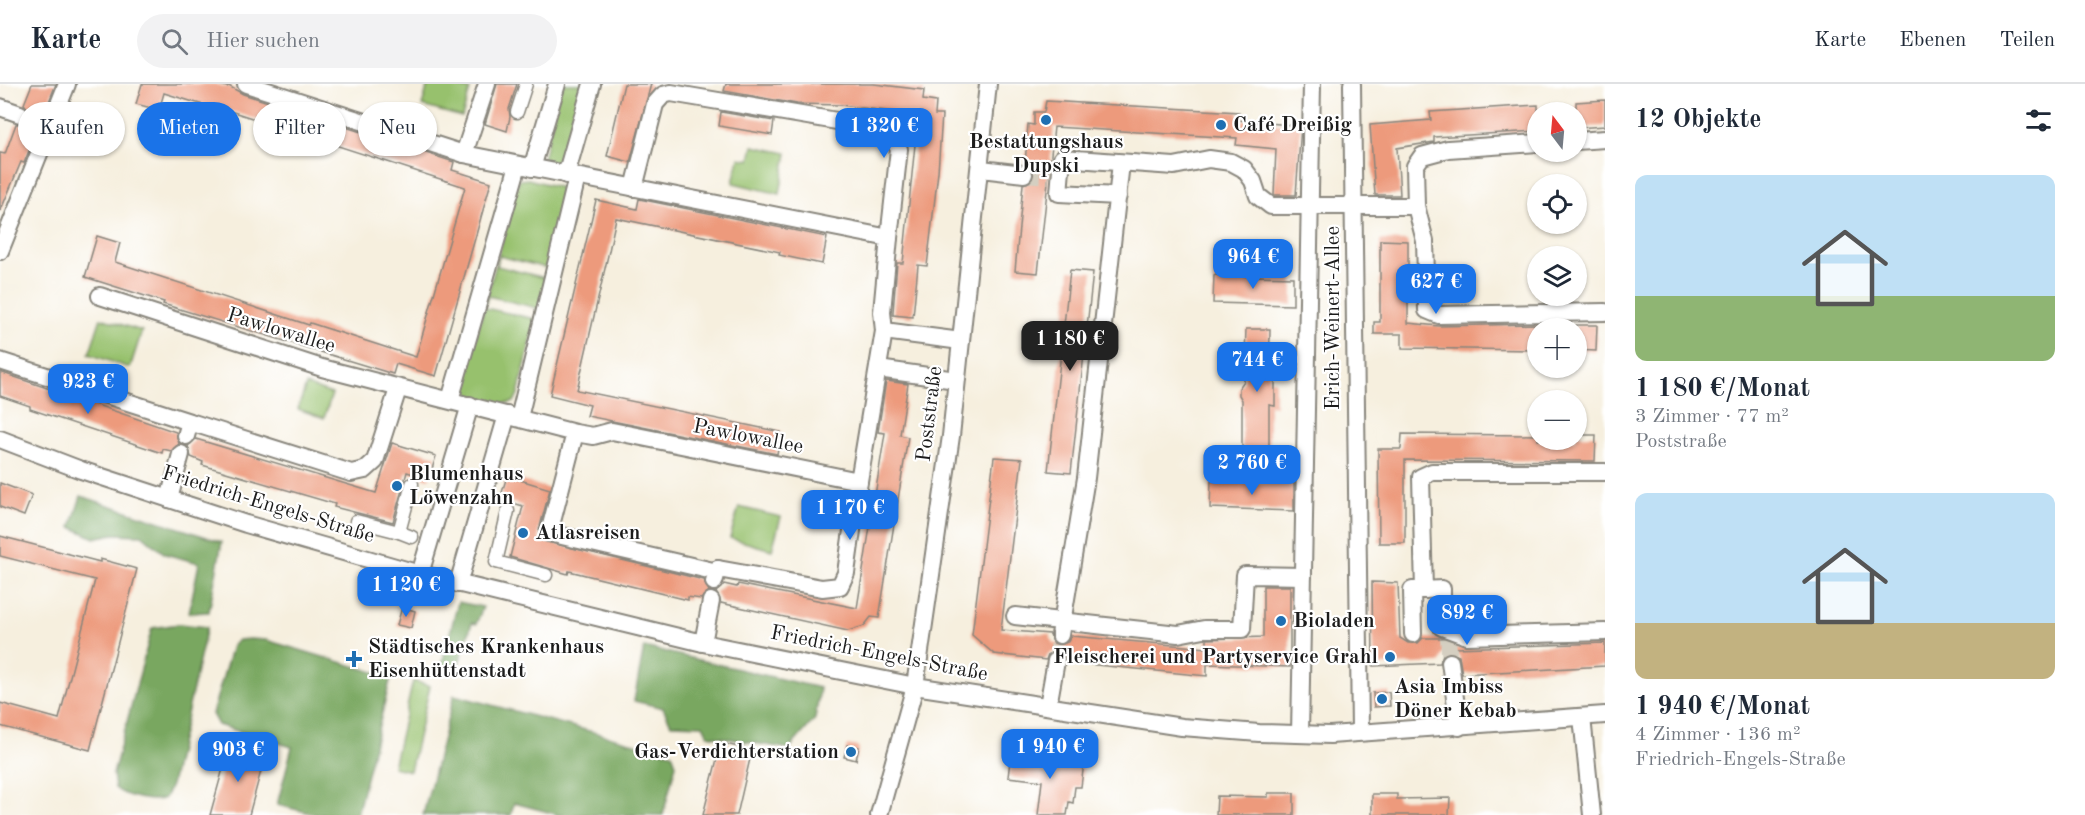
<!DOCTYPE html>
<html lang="de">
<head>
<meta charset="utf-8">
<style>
	body { margin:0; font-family:"Old Standard TT",serif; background:#f2f2f3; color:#1f2937; height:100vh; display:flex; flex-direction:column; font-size:22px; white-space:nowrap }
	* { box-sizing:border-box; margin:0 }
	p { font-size:20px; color:#747a83 }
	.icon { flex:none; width:33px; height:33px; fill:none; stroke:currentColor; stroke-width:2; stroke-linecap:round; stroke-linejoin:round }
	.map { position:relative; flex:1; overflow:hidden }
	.sheet { display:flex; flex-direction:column; background:#fff; width:480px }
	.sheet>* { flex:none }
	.banner { position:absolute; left:18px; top:18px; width:570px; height:54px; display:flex; gap:12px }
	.needle { width:39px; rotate:344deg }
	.controls { position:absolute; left:1527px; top:18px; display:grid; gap:12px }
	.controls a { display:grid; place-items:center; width:60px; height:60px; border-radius:50%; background:#fff; box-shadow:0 2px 4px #0004; font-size:30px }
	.price { position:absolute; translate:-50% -51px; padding:0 14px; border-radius:12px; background:#1a73e8; color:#fff; font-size:20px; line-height:39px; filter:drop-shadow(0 2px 3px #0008) }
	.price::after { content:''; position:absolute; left:50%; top:36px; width:18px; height:14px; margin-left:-9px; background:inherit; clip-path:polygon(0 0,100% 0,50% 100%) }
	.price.current { background:#222; color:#fff }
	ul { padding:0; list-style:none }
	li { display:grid; align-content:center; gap:12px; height:318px; padding:0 30px }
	li span { display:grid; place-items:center; height:186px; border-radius:12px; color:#555 }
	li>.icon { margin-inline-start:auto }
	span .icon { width:108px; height:108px; fill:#fffc; stroke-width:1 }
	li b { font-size:26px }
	h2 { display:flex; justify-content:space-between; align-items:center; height:72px; padding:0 30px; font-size:26px }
	.pill { padding:0 21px; border-radius:27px; background:#fff; box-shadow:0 2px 4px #0004; font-size:21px; line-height:54px }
	.pill.current { background:#1a73e8; color:#fff }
	header { display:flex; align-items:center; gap:36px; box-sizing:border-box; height:84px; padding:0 30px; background:#fff; border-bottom:2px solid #e0e1e3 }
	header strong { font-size:28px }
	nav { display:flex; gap:33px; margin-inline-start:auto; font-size:21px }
	.search { width:420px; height:54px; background:#f2f2f3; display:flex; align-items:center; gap:15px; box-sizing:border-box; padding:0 21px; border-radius:33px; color:#747a83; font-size:22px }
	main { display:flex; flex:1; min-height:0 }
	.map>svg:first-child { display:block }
	.green { fill:#97c16d; stroke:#5a6e44; stroke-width:1.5; fill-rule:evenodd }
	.forest { fill:#79a760; stroke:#4a623e; stroke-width:1.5 }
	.building { fill:#ed9a7c }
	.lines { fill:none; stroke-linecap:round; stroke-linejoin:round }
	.minor-tunnel { stroke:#d5cfc1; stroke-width:16; stroke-dasharray:16 8; stroke-linecap:butt }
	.pedestrian-casing { stroke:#89867d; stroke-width:15 }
	.minor-casing { stroke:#89867d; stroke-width:20 }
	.pedestrian { stroke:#fff; stroke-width:12 }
	.minor { stroke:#fff; stroke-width:16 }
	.poi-dot { fill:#1f6fb2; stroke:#fff; stroke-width:2 }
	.labels { text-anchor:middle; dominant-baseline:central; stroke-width:4.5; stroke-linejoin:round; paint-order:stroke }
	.poi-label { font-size:21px; font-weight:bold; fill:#1c1c1c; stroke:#fff; text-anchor:start }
	.street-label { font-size:21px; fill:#1c1c1c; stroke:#fff }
</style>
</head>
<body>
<header>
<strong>Karte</strong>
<div class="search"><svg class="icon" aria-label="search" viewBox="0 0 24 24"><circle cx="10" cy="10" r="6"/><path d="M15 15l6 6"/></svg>Hier suchen</div>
<nav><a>Karte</a><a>Ebenen</a><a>Teilen</a></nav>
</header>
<main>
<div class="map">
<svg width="1605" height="731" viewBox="0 0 1605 731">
	<rect width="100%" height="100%" fill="#fff"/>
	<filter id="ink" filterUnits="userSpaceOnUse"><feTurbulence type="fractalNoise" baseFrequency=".0167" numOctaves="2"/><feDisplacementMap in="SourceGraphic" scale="12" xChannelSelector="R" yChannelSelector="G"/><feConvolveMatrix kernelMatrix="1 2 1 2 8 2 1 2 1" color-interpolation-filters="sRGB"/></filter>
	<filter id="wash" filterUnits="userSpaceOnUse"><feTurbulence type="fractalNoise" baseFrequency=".008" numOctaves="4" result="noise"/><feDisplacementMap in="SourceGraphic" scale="24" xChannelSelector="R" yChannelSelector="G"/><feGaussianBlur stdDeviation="1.35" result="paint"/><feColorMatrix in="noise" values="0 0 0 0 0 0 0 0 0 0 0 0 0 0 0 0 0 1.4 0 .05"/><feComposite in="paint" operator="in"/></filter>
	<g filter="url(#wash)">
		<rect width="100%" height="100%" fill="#f6efde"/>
		<!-- green -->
		<g class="green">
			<path d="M428,0H452L470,6L462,33L422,22Z"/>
			<path d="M561,0H587L564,75C556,80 551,80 543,75Z"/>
			<path d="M753,62L787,69L780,110L733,99L739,74L750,76Z"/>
			<path d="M528,95L562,104L567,110L518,310L514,318C498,322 473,316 462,304L519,96ZM499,172L547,184L545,194L497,182ZM488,212L537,224L535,235L485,224Z"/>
			<path d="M101,234L142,247L130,284L89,270Z"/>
			<path d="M306,301L332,310L324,334L298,325Z"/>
			<path d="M739,423L781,433L772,466L730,454Z"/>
			<path d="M413,597L430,602L410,687L393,683Z"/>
		</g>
		<!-- forest -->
		<g class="forest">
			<path d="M81,412L222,458L209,528L189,529L199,479L165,470L142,451L114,450L94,454L71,443Z"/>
			<path d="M458,518L483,523L476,540L472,539L456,589L441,583Z"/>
			<path d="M179,540L207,543L171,701L165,714C152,719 125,713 115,704L113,690L152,544Z"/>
			<path d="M250,555L266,556L391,593L357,731H318L277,721L292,663L218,641L212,630L232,562L238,556Z"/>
			<path d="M644,563L820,604L815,635L789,665L708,651L703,641L671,640L663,624L634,617Z"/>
			<path d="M454,611L672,669L676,680L663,731H559L514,719L511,731H423Z"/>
		</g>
		<g id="blocks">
			<!-- building -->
			<g class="building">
				<path d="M32,0H56L24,79L21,78L0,128V69L5,70L16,40H23L30,34V27L24,20Z"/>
				<path d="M142,0H215L227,3V1L243,10L454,78L452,86L491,98L436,292L396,280L393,290L163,220L164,218L85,193L97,152L120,159L115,178L309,241L310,239L416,273L465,103L221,24L220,26L164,9L159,26L136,20Z"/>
				<path d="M497,0H517L509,25L510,33L507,47L485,40Z"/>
				<path d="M624,0H651L630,78L607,72Z"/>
				<path d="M726,0H874L924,6L923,16L936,18L935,31H942L938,88L927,182L918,181L913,233L893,231V228L897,179H903L918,31L841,21L797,20L724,7Z"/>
				<path d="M1605,16V42L1576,44V18Z"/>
				<path d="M1046,17L1239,28L1238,36L1301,42L1296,111H1274L1276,65L1236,61L1237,54L1054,43L1038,189L1015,187L1023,100L1032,97L1034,91L1031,82L1025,80L1028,40L1034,41V28H1044Z"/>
				<path d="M1538,21V47L1434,53V58L1397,64L1400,111H1375L1370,41L1431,36L1430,28Z"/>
				<path d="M721,28L774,37L772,51L719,42Z"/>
				<path d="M639,115L827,153L822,180L779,171L780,168L616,134L609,167L577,306L781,348L777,370L587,332L590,321L550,311L596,116L637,125Z"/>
				<path d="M1380,156L1408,157V239L1439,242L1538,240V266L1402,264V250H1374V238H1380Z"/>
				<path d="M1070,186L1093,188L1071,389L1048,387Z"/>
				<path d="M1214,191L1293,193V221L1213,219Z"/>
				<path d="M1576,241H1597L1596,267L1576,266Z"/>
				<path d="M1246,245H1270L1269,296H1275V322L1269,321V371L1242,370V316L1239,311V304L1244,297Z"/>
				<path d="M0,288L176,348L179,360L171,367L163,365L162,369L30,325V322L0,312Z"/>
				<path d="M886,297L908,300L900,351L908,353L879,534L871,533L864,542L848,547L721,519L716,508L724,500L737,503L738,500L857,524L885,349L878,348Z"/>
				<path d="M1402,350L1538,351V356H1576V351H1596L1595,377L1405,376V459H1379L1378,365H1401Z"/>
				<path d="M196,355L376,409L392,359L436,372L429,395L407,388L393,438L334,423L335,420L202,381L203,378L191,373L188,362Z"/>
				<path d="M994,373L1022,375L1001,546L1050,550L1053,559L1059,561L1068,558L1071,552L1207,564V555L1263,553V502H1290V583L1207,580V592L1066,578L1063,569L1057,567L1048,570L1046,576L994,570L972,551Z"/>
				<path d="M507,392L550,405L539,446V456L704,496L709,507L701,515L688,513V516L569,487L568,490L510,473L523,422L500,415Z"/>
				<path d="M1211,397L1294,399V427L1210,424Z"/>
				<path d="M0,399L32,411L24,432L0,423Z"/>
				<path d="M0,452L100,478V475L137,485L90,666L0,642V619L59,635L95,496L0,472Z"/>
				<path d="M1372,498L1398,499L1400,554L1408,559H1418L1423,554H1441L1455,559V564L1605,559V582L1462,590L1459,572L1449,568L1443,570L1440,579L1373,582Z"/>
				<path d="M402,523L415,527L411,544L397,541Z"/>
				<path d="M1389,608L1390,622L1374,623L1373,609Z"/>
				<path d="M721,659L752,666L737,731H703Z"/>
				<path d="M847,661L859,663L856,676L844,673Z"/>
				<path d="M229,663L265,672L249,731H210Z"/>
				<path d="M1011,669L1084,678L1081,703H1075L1073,719L1069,718L1067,731H1038L1042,697L1008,693Z"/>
				<path d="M1268,709H1294V731H1216L1217,712L1268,713Z"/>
				<path d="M1372,710H1397V715L1450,714L1449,731H1372Z"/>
			</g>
		</g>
	</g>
	<g filter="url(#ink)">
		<use href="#blocks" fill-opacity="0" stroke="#89867d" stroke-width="1.5"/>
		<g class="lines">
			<!-- minor-tunnel -->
			<g class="minor-tunnel">
				<path d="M20,30L44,39"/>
				<path d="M1024,90L1049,92"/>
				<path d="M1448,554L1450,578"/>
				<path d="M1056,577L1060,551"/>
			</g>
			<!-- pedestrian casing -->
			<g class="pedestrian-casing">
				<g id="pedestrian">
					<path d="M517,28L526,0"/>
					<path d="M412,400L399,448L412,453"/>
					<path d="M508,427L496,478L546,491"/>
					<path d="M356,437L399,448"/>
				</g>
			</g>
			<!-- minor casing -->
			<g class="minor-casing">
				<g id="minor">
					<path d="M1352,0L1360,647"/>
					<path d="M0,23L20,30"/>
					<path d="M1576,57L1605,55"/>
					<path d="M464,70L487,0"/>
					<path d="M532,84L557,0"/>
					<path d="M981,85L1024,90"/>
					<path d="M566,91L592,0"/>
					<path d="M634,104L655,20L663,11L671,9L878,44L889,48L899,65L889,154"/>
					<path d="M1118,112L1059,109L1062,74L1174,82L1209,75L1231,78L1244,85L1253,97L1258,112L1271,122H1416L1415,82L1422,72L1448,65L1538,59"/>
					<path d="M1416,122L1425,157L1427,226L1439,231L1605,228"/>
					<path d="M0,167L67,0"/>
					<path d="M100,212L322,284L575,349L593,352L612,347L859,397L884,247L882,228L889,154L464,70L246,0"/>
					<path d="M884,247L961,257"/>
					<path d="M0,277L190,338L186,352"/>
					<path d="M878,285L956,296"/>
					<path d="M450,316L518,81"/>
					<path d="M519,334L577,93"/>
					<path d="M190,338L351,389L365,386L375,377L398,305"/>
					<path d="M575,349L549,449L713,487L718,485L714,498"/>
					<path d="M0,355L81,386L246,440L420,490L703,559L915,602L1182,643L1259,649L1330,651L1605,631"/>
					<path d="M1605,388H1432L1421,393L1424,506L1442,505V543L1467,552L1605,548"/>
					<path d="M169,415L181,370"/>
					<path d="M718,485L822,504L840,502L846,489L859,397"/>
					<path d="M420,490L470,321"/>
					<path d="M458,500L507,331"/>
					<path d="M1015,532L1178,550L1204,545H1242L1245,491L1303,492"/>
					<path d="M1413,550L1412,506H1424"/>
					<path d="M1060,551L1086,394L1121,79"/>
					<path d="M703,559L711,517"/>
					<path d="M1450,578L1459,643"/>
					<path d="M1048,622L1056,577"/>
					<path d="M1582,633L1592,731"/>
					<path d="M1300,650L1312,0"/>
					<path d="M879,731L915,602L951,352L988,0"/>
				</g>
			</g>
			<!-- pedestrian -->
			<use href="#pedestrian" class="pedestrian"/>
			<!-- minor -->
			<use href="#minor" class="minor"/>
		</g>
	</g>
	<!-- markers -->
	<g class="poi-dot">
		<circle cx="1046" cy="36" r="6"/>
		<circle cx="1221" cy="41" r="6"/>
		<circle cx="397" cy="402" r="6"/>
		<circle cx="523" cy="449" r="6"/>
		<circle cx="1281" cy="537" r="6"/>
		<circle cx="1390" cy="573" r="6"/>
		<path d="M351 566h6v6h6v6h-6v6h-6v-6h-6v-6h6z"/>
		<circle cx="1382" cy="615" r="6"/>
		<circle cx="851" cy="668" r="6"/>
	</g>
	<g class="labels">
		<!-- poi labels -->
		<g class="poi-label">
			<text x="1233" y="41">Café Dreißig</text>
			<text x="1046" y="58" text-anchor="middle">Bestattungshaus<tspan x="1046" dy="24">Dupski</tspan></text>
			<text x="409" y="390">Blumenhaus<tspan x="409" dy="24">Löwenzahn</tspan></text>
			<text x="535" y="449">Atlasreisen</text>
			<text x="1293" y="537">Bioladen</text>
			<text x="368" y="563">Städtisches Krankenhaus<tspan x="368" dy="24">Eisenhüttenstadt</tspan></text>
			<text x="1378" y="573" text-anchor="end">Fleischerei und Partyservice Grahl</text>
			<text x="1394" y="603">Asia Imbiss<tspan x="1394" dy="24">Döner Kebab</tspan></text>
			<text x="839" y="668" text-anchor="end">Gas-Verdichterstation</text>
		</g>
		<!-- street labels -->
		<g class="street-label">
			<text transform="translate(1333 234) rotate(-90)">Erich-Weinert-Allee</text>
			<text transform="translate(281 247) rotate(17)">Pawlowallee</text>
			<text transform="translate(930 330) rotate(-83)">Poststraße</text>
			<text transform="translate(748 353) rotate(11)">Pawlowallee</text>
			<text transform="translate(268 421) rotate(17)">Friedrich-Engels-Straße</text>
			<text transform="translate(879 570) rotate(11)">Friedrich-Engels-Straße</text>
		</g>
	</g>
</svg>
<div class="controls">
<a><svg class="needle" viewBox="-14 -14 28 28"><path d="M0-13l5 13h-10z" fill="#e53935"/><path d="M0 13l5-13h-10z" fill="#747a83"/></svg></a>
<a><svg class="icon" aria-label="locate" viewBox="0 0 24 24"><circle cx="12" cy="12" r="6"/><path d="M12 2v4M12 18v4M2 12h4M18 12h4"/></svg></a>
<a><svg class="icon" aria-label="layers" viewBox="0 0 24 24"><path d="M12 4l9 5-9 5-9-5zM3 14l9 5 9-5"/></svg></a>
<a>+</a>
<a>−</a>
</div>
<b class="price" style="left:884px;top:75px">1 320 €</b>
<b class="price" style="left:1253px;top:206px">964 €</b>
<b class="price" style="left:1436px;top:231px">627 €</b>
<b class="price current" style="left:1070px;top:288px">1 180 €</b>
<b class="price" style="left:1257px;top:309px">744 €</b>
<b class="price" style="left:88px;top:331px">923 €</b>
<b class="price" style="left:1252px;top:412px">2 760 €</b>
<b class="price" style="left:850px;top:457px">1 170 €</b>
<b class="price" style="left:406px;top:534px">1 120 €</b>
<b class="price" style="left:1467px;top:562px">892 €</b>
<b class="price" style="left:1050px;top:696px">1 940 €</b>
<b class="price" style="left:238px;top:699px">903 €</b>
<div class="banner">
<a class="pill">Kaufen</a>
<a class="pill current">Mieten</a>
<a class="pill">Filter</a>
<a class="pill">Neu</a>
</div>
</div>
<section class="sheet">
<h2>12 Objekte<svg class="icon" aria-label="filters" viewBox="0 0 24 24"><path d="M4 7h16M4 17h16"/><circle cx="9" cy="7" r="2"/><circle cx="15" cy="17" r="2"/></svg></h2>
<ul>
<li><span style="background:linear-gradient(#bfe0f5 65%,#8fb573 0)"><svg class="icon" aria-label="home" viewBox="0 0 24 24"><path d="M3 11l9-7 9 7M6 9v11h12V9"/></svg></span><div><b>1 180 €/Monat</b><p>3 Zimmer · 77 m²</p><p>Poststraße</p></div></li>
<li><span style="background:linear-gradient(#bfe0f5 70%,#c2b280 0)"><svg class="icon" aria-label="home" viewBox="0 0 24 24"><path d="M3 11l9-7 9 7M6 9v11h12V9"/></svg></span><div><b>1 940 €/Monat</b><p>4 Zimmer · 136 m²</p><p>Friedrich-Engels-Straße</p></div></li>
</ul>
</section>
</main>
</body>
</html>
